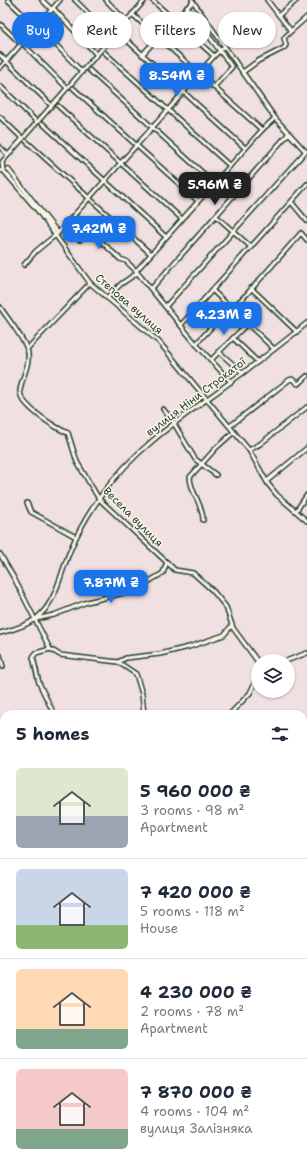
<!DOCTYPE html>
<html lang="en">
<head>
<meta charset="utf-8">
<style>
	body { margin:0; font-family:"Shantell Sans",sans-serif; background:#f2f2f3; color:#1f2937; height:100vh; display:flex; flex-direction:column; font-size:15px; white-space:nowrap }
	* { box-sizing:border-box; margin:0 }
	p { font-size:13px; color:#747a83 }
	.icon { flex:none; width:22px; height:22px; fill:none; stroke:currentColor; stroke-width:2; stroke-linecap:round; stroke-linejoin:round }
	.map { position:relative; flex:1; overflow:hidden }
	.side { position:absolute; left:0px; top:710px; width:307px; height:456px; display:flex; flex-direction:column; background:#fff; border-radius:12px 12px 0 0; box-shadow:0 1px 3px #0004 }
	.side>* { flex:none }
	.banner { position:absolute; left:12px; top:12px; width:283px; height:36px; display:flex; gap:8px }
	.tools { position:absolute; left:251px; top:654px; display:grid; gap:8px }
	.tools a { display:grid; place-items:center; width:44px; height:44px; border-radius:50%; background:#fff; box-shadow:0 1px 3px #0004; font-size:20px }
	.price { position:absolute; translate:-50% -34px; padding:0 9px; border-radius:8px; background:#1a73e8; color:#fff; font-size:13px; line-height:26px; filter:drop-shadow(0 1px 2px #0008) }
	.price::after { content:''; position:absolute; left:50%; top:24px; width:12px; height:9px; margin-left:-6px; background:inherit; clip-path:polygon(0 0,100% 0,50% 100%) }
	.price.current { background:#222; color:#fff }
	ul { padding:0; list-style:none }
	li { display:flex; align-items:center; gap:12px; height:100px; padding:0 16px }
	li+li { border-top:1px solid #e0e1e3 }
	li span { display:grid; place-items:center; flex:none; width:112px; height:80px; border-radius:6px; color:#555 }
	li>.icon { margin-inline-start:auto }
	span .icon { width:48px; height:48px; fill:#fffc; stroke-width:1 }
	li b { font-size:17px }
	h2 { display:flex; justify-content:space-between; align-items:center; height:48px; padding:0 16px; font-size:17px }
	.tag { padding:0 14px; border-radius:18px; background:#fff; box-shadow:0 1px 3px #0004; font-size:14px; line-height:36px }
	.tag.current { background:#1a73e8; color:#fff }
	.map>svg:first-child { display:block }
	.green { fill:#aae9b1; stroke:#649372 }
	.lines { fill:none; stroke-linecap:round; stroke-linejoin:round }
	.minor-casing { stroke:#1f3d34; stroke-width:6 }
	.minor { stroke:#fcf5e5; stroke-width:3 }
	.labels { text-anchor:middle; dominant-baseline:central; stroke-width:3; stroke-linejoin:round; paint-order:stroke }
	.street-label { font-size:11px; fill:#1f3d34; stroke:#fcf5e5 }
</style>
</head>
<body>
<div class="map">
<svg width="307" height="1166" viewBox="0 0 307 1166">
	<rect width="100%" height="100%" fill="#f1e0e1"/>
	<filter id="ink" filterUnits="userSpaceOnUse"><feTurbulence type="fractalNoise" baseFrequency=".025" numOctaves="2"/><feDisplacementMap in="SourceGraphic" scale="8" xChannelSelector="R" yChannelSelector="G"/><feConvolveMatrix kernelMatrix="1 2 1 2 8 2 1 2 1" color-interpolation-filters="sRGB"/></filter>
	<g filter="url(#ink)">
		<!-- green -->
		<path class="green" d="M86,1162H141L142,1166H85Z"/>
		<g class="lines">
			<!-- minor casing -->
			<g class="minor-casing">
				<g id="minor">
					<path d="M8,0L36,27"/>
					<path d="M42,0L52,10"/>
					<path d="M75,0L112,37"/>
					<path d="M106,0L126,21"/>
					<path d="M152,0L214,56"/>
					<path d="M192,0L275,118L306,152"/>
					<path d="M267,0L291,31L307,17"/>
					<path d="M187,7L232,67L214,87"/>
					<path d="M53,8L97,55"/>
					<path d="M132,14L262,130"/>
					<path d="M279,15L297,0"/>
					<path d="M0,24L21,44"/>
					<path d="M38,26L82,72"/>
					<path d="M120,34L245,148"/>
					<path d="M22,43L67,88"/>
					<path d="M104,52L230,166"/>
					<path d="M0,55L52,106"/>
					<path d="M142,55L174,20L193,2"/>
					<path d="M0,68L60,0"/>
					<path d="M89,70L214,183"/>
					<path d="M243,72L258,61L284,48L286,45L284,38L291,31"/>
					<path d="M0,86L37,122"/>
					<path d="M73,88L198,201"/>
					<path d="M58,106L182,219"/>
					<path d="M0,117L23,139"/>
					<path d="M42,123L166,237"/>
					<path d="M26,141L151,254"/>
					<path d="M0,147L8,155"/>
					<path d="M8,169L58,233"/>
					<path d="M3,170L38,211L90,283L159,342L249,450L268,484L277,495L307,521"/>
					<path d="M0,171L3,170L2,162L145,0"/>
					<path d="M292,203L307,221"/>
					<path d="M74,216L120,259L126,261L136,271"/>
					<path d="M216,216L251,247"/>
					<path d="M65,226L80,240"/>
					<path d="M24,265L36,251L58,233L168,110L214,56L225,46"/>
					<path d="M251,288L297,332"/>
					<path d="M151,289L289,133"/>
					<path d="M212,290L274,349"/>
					<path d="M107,298L121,284L137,273"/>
					<path d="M166,306L306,151"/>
					<path d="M0,307C8,319 22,336 27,349C32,362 21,378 20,391C20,406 56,428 68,433L77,462L99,499L175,570L193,573L213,591L226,607L233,628L258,662"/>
					<path d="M232,308L247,294L301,233L307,240"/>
					<path d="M181,325L307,184"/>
					<path d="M233,338L258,362"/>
					<path d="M196,344L230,307"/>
					<path d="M27,349L90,283"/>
					<path d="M219,352L243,373"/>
					<path d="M211,360L248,323"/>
					<path d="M231,382L196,344L136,271L262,130L275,118"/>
					<path d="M163,409L172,420L195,459L216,475"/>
					<path d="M230,426L289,380L292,379L298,384L307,376"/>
					<path d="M249,450L260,444L307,407"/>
					<path d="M267,481L307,448"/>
					<path d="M27,503L31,512L76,537"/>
					<path d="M296,511L307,495"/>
					<path d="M203,520C203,504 190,492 190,477L216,448L234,432"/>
					<path d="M0,554L15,580L50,649L60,655L118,662L126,658L160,654L189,647L224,635L232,625"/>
					<path d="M36,619L54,615L87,602L124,593L148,582L163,573L167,562"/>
					<path d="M0,633C12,630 32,624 41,614C57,598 61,572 70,551C78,531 90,511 103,493C132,453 171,425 210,397C243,373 276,349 307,323"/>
					<path d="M50,649L36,653L33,657L39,683L54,714"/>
					<path d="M0,655L3,667"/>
					<path d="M286,661L307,653"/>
					<path d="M118,662L136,674L142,694L144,714"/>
					<path d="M230,714L250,693L258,676"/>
					<path d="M303,786L307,795"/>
					<path d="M0,882L4,885"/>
					<path d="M303,891L307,892"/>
					<path d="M303,931L307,933"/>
					<path d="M0,968L4,969"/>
					<path d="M0,1034L4,1035"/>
					<path d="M303,1053L307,1044"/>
					<path d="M0,1118H4"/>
					<path d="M303,1143L307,1138"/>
					<path d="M143,1162V1166"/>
					<path d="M234,1162L242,1166"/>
					<path d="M83,1166L84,1162"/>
					<path d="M212,1166L213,1162"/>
					<path d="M245,1166L248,1162"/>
					<path d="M284,1166L287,1162"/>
				</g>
			</g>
			<!-- minor -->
			<use href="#minor" class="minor"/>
		</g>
	</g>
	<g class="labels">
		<!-- street labels -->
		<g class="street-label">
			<text transform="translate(129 304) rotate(41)">Степова вулиця</text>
			<text transform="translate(196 397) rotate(-37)">вулиця Ніни Строкатої</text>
			<text transform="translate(133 517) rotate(45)">Весела вулиця</text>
		</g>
	</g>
</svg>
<div class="tools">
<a><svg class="icon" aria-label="layers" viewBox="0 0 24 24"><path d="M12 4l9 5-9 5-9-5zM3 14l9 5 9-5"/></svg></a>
</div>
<b class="price" style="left:177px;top:97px">8.54M ₴</b>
<b class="price current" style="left:215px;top:206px">5.96M ₴</b>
<b class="price" style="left:99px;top:250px">7.42M ₴</b>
<b class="price" style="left:224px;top:336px">4.23M ₴</b>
<b class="price" style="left:111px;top:604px">7.87M ₴</b>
<div class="banner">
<a class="tag current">Buy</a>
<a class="tag">Rent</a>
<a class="tag">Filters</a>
<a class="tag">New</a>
</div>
<section class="side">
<h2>5 homes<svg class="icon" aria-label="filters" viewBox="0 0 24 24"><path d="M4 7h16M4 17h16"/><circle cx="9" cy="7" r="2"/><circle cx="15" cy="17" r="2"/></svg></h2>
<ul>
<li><span style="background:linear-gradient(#dfe7d0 60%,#9aa5b1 0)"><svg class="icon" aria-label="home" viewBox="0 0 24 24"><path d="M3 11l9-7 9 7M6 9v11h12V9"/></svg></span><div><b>5 960 000 ₴</b><p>3 rooms · 98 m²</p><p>Apartment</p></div></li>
<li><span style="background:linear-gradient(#c9d6e8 70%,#8fb573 0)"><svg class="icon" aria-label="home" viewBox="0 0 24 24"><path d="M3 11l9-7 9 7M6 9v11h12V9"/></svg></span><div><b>7 420 000 ₴</b><p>5 rooms · 118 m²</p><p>House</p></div></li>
<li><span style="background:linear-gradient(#ffd9b3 75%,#7fa58c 0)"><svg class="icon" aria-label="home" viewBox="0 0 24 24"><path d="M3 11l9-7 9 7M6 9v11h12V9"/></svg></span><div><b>4 230 000 ₴</b><p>2 rooms · 78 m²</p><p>Apartment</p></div></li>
<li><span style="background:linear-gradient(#f6c9c9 75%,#7fa58c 0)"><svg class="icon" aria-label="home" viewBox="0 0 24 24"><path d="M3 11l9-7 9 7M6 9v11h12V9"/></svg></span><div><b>7 870 000 ₴</b><p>4 rooms · 104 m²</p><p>вулиця Залізняка</p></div></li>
</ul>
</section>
</div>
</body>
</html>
